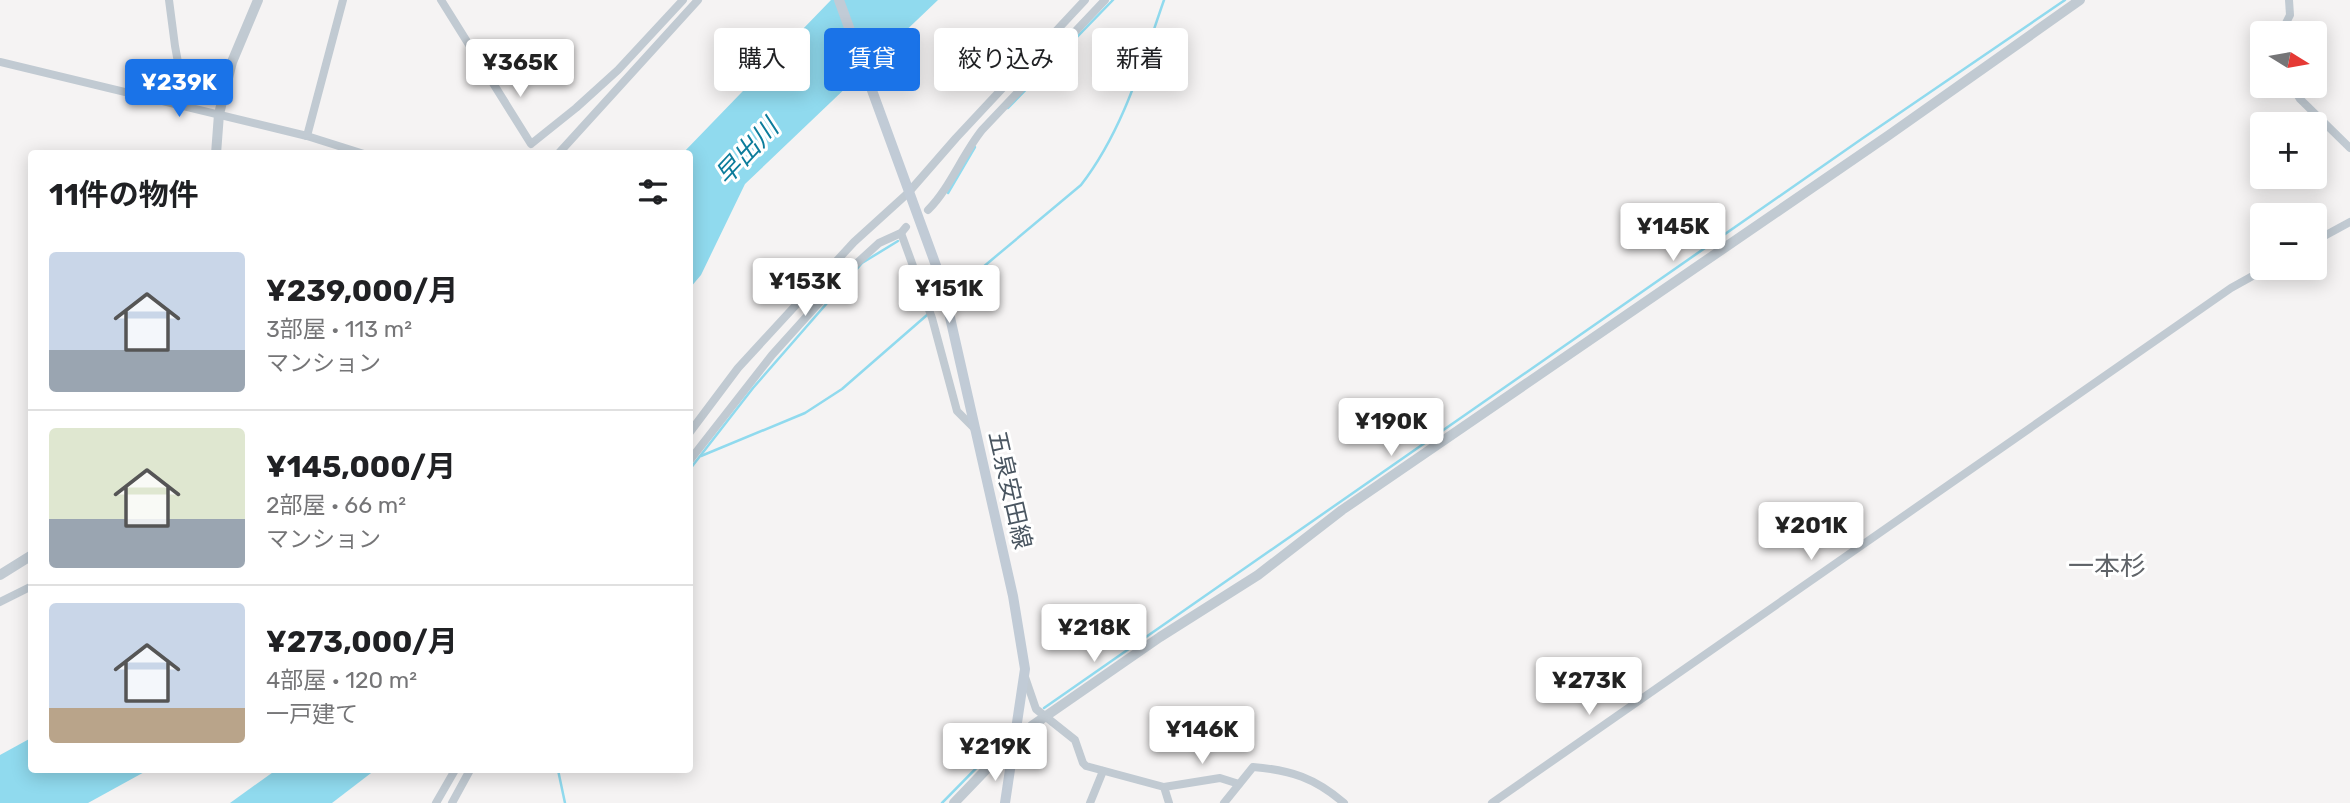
<!DOCTYPE html>
<html lang="ja">
<head>
<meta charset="utf-8">
<style>
	body { margin:0; font-family:Rubik,"Noto Sans JP",sans-serif; background:#f2f2f2; color:#202124; height:100vh; display:flex; flex-direction:column; font-size:26px; white-space:nowrap }
	* { box-sizing:border-box; margin:0 }
	p { font-size:23px; color:#757577 }
	.icon { flex:none; width:38px; height:38px; fill:none; stroke:currentColor; stroke-width:2; stroke-linecap:round; stroke-linejoin:round }
	.map { position:relative; flex:1; overflow:hidden }
	.side { position:absolute; left:28px; top:150px; width:665px; height:623px; display:flex; flex-direction:column; background:#fff; border-radius:7px; box-shadow:0 4px 18px #0003 }
	.side>* { flex:none }
	.hud { position:absolute; left:714px; top:28px; width:665px; height:63px; display:flex; gap:14px }
	.needle { width:46px; rotate:101deg }
	.fabs { position:absolute; left:2250px; top:21px; display:grid; gap:14px }
	.fabs a { display:grid; place-items:center; width:77px; height:77px; border-radius:7px; background:#fff; box-shadow:0 4px 18px #0003; font-size:35px }
	.price { position:absolute; translate:-50% -60px; padding:0 16px; border-radius:7px; background:#fff; color:#222; font-size:23px; line-height:46px; filter:drop-shadow(0 2px 4px #0008) }
	.price::after { content:''; position:absolute; left:50%; top:42px; width:21px; height:16px; margin-left:-10px; background:inherit; clip-path:polygon(0 0,100% 0,50% 100%) }
	.price.active { background:#1a73e8; color:#fff }
	ul { padding:0; list-style:none }
	li { display:flex; align-items:center; gap:21px; height:175px; padding:0 21px }
	li+li { border-top:2px solid #e0e0e0 }
	li span { display:grid; place-items:center; flex:none; width:196px; height:140px; border-radius:7px; color:#555 }
	li>.icon { margin-inline-start:auto }
	span .icon { width:84px; height:84px; fill:#fffc; stroke-width:1 }
	li b { font-size:30px }
	h2 { display:flex; justify-content:space-between; align-items:center; height:84px; padding:0 21px; font-size:30px }
	.pill { padding:0 24px; border-radius:7px; background:#fff; box-shadow:0 4px 18px #0003; font-size:24px; line-height:63px }
	.pill.active { background:#1a73e8; color:#fff }
	.map>svg:first-child { display:block }
	.water { fill:#90daee }
	.lines { fill:none; stroke-linecap:round; stroke-linejoin:round }
	.stream { stroke:#90daee; stroke-width:2.5 }
	.minor { stroke:#c1cad2; stroke-width:8 }
	.tertiary { stroke:#c1cad2; stroke-width:10 }
	.secondary { stroke:#c1cbd6; stroke-width:10 }
	.labels { text-anchor:middle; dominant-baseline:central; stroke-width:6; stroke-linejoin:round; paint-order:stroke }
	.street-label { font-size:24px; fill:#4a5661; stroke:#fff }
	.water-label { font-size:26px; font-style:italic; fill:#0c7c9b; stroke:#fff }
	.neighbourhood-label { font-size:26px; fill:#5f6368; stroke:#fff }
</style>
</head>
<body>
<div class="map">
<svg width="2350" height="803" viewBox="0 0 2350 803">
	<rect width="100%" height="100%" fill="#f5f3f3"/>
	<!-- water -->
	<g class="water">
		<path d="M831,0H938L745,184L701,275L690,288V154H682Z"/>
		<path d="M31,738L32,770H148L88,803H0V755Z"/>
		<path d="M276,770H375L332,803H230Z"/>
	</g>
	<g class="lines">
		<!-- stream -->
		<g class="stream">
			<path d="M1008,108L1113,0"/>
			<path d="M948,193L975,147"/>
			<path d="M964,283L1081,185C1123,131 1142,63 1164,0"/>
			<path d="M701,456L805,413L842,389L927,315"/>
			<path d="M690,469L753,388L862,263L898,241"/>
			<path d="M1044,708L1863,138L2065,0"/>
			<path d="M558,770L565,803"/>
			<path d="M942,803L995,749"/>
		</g>
		<!-- minor -->
		<g class="minor">
			<path d="M169,0L175,46L186,106"/>
			<path d="M441,0L531,144L576,108L618,70L683,0"/>
			<path d="M2281,33L2290,15L2289,0"/>
			<path d="M0,62L307,136L364,154"/>
			<path d="M2292,86L2300,99L2350,148"/>
			<path d="M307,136L343,0"/>
			<path d="M558,154L698,0"/>
			<path d="M928,210C950,188 962,155 982,130L1105,0"/>
			<path d="M901,233L932,318L957,411L975,429"/>
			<path d="M2315,241L2350,222"/>
			<path d="M690,432L738,368L854,242L908,193L956,138L1085,0"/>
			<path d="M690,460L772,355L845,274L879,243L901,233L906,227"/>
			<path d="M0,602L32,586"/>
			<path d="M1025,677L1036,709L1075,740L1083,763L1086,766L1164,787L1169,803"/>
			<path d="M1164,787L1220,778L1239,784"/>
			<path d="M436,803L455,770"/>
			<path d="M452,803L470,770"/>
			<path d="M1090,803L1103,771"/>
			<path d="M1224,803L1253,767C1291,770 1315,778 1344,803"/>
			<path d="M1492,803L2231,288L2267,268"/>
		</g>
		<!-- tertiary -->
		<g class="tertiary">
			<path d="M216,154L219,114L232,62L258,0"/>
			<path d="M0,575L32,555"/>
			<path d="M954,803L1002,753L1033,725L1160,637L1258,575L1342,510L1889,135L2080,0"/>
		</g>
		<!-- secondary -->
		<path class="secondary" d="M839,0L942,282L1013,596L1025,669L1005,803"/>
	</g>
	<g class="labels">
		<!-- street labels -->
		<g class="street-label">
			<text transform="translate(1010 490) rotate(77)">五泉安田線</text>
		</g>
		<!-- water labels -->
		<g class="water-label">
			<text transform="translate(747 152) rotate(-47)">早出川</text>
		</g>
		<!-- neighbourhood labels -->
		<g class="neighbourhood-label">
			<text x="2107" y="566">一本杉</text>
		</g>
	</g>
</svg>
<div class="fabs">
<a><svg class="needle" viewBox="-14 -14 28 28"><path d="M0-13l5 13h-10z" fill="#e53935"/><path d="M0 13l5-13h-10z" fill="#757577"/></svg></a>
<a>+</a>
<a>−</a>
</div>
<b class="price" style="left:520px;top:99px">¥365K</b>
<b class="price active" style="left:179px;top:119px">¥239K</b>
<b class="price" style="left:1673px;top:263px">¥145K</b>
<b class="price" style="left:805px;top:318px">¥153K</b>
<b class="price" style="left:949px;top:325px">¥151K</b>
<b class="price" style="left:1391px;top:458px">¥190K</b>
<b class="price" style="left:1811px;top:562px">¥201K</b>
<b class="price" style="left:1094px;top:664px">¥218K</b>
<b class="price" style="left:1589px;top:717px">¥273K</b>
<b class="price" style="left:1202px;top:766px">¥146K</b>
<b class="price" style="left:995px;top:783px">¥219K</b>
<div class="hud">
<a class="pill">購入</a>
<a class="pill active">賃貸</a>
<a class="pill">絞り込み</a>
<a class="pill">新着</a>
</div>
<section class="side">
<h2>11件の物件<svg class="icon" aria-label="filters" viewBox="0 0 24 24"><path d="M4 7h16M4 17h16"/><circle cx="9" cy="7" r="2"/><circle cx="15" cy="17" r="2"/></svg></h2>
<ul>
<li><span style="background:linear-gradient(#c9d6e8 70%,#9aa5b1 0)"><svg class="icon" aria-label="home" viewBox="0 0 24 24"><path d="M3 11l9-7 9 7M6 9v11h12V9"/></svg></span><div><b>¥239,000/月</b><p>3部屋 · 113 m²</p><p>マンション</p></div></li>
<li><span style="background:linear-gradient(#dfe7d0 65%,#9aa5b1 0)"><svg class="icon" aria-label="home" viewBox="0 0 24 24"><path d="M3 11l9-7 9 7M6 9v11h12V9"/></svg></span><div><b>¥145,000/月</b><p>2部屋 · 66 m²</p><p>マンション</p></div></li>
<li><span style="background:linear-gradient(#c9d6e8 75%,#b9a48a 0)"><svg class="icon" aria-label="home" viewBox="0 0 24 24"><path d="M3 11l9-7 9 7M6 9v11h12V9"/></svg></span><div><b>¥273,000/月</b><p>4部屋 · 120 m²</p><p>一戸建て</p></div></li>
</ul>
</section>
</div>
</body>
</html>
